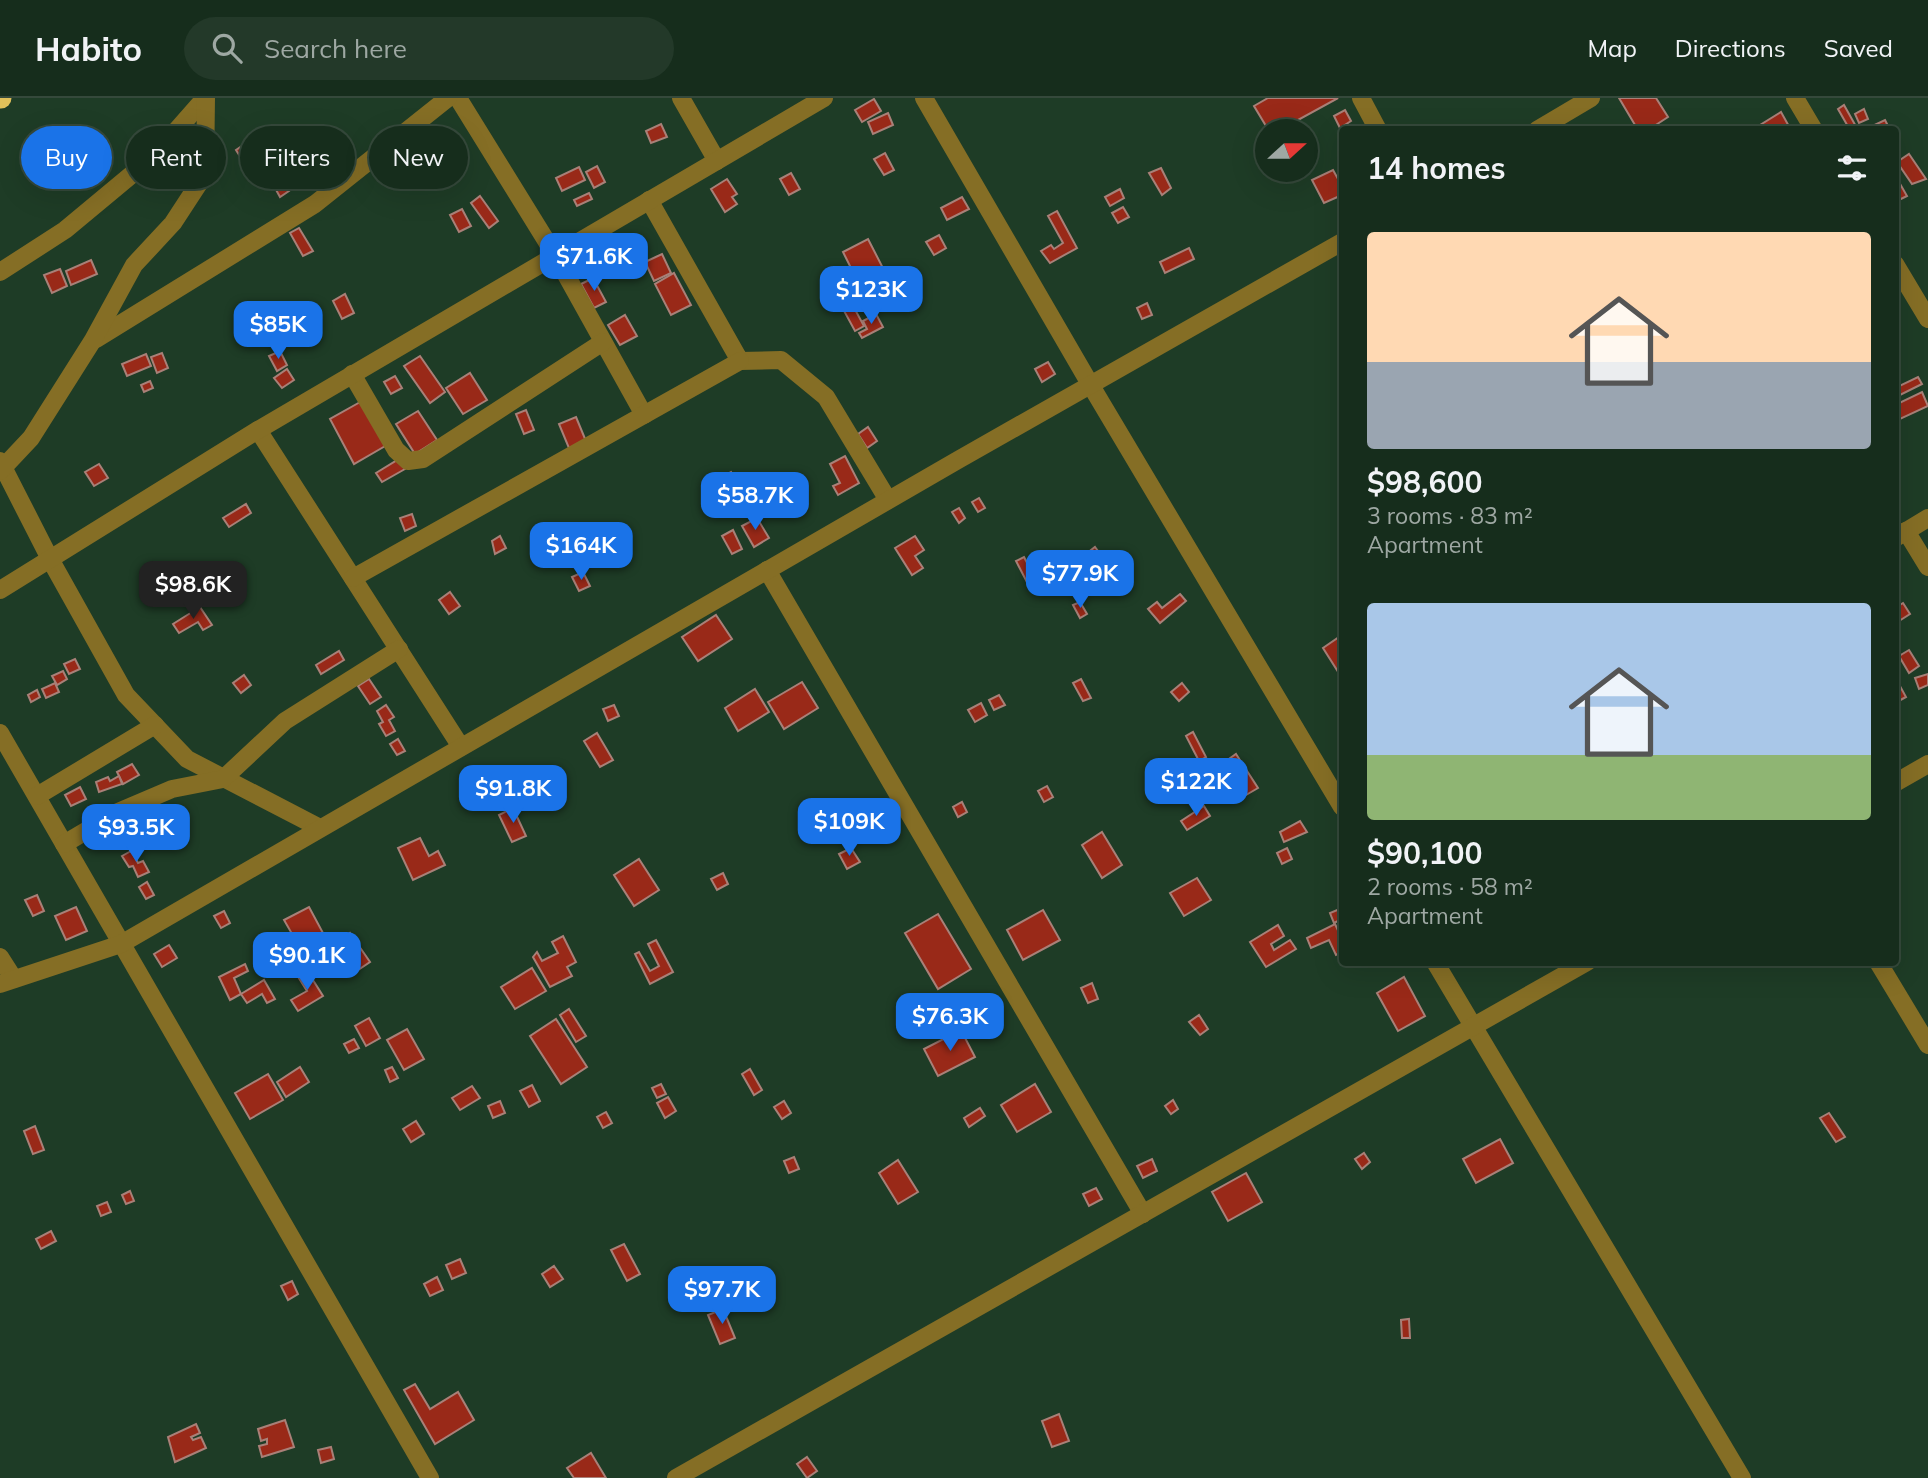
<!DOCTYPE html>
<html lang="en">
<head>
<meta charset="utf-8">
<style>
	body { margin:0; font-family:Mulish,sans-serif; background:#233929; color:#f1f3f6; height:100vh; display:flex; flex-direction:column; font-size:26px; white-space:nowrap }
	* { box-sizing:border-box; margin:0 }
	p { font-size:23px; color:#9ea8a3 }
	.icon { flex:none; width:38px; height:38px; fill:none; stroke:currentColor; stroke-width:2; stroke-linecap:round; stroke-linejoin:round }
	.map { position:relative; flex:1; overflow:hidden }
	.side { position:absolute; left:1339px; top:28px; width:560px; height:840px; display:flex; flex-direction:column; background:#162d1c; border-radius:7px; box-shadow:0 7px 28px #0002,0 0 0 2px #35493b }
	.side>* { flex:none }
	.banner { position:absolute; left:21px; top:28px; width:665px; height:63px; display:flex; gap:14px }
	.needle { width:46px; rotate:69deg }
	.fabs { position:absolute; left:1255px; top:21px; display:grid; gap:14px }
	.fabs a { display:grid; place-items:center; width:63px; height:63px; border-radius:50%; background:#162d1c; box-shadow:0 7px 28px #0002,0 0 0 2px #35493b; font-size:35px }
	.price { position:absolute; translate:-50% -60px; padding:0 16px; border-radius:14px; background:#1a73e8; color:#fff; font-size:23px; line-height:46px; filter:drop-shadow(0 2px 4px #0008) }
	.price::after { content:''; position:absolute; left:50%; top:42px; width:21px; height:16px; margin-left:-10px; background:inherit; clip-path:polygon(0 0,100% 0,50% 100%) }
	.price.active { background:#222; color:#fff }
	ul { padding:0; list-style:none }
	li { display:grid; align-content:center; gap:14px; height:371px; padding:0 28px }
	li span { display:grid; place-items:center; height:217px; border-radius:7px; color:#555 }
	li>.icon { margin-inline-start:auto }
	span .icon { width:126px; height:126px; fill:#fffc; stroke-width:1 }
	li b { font-size:30px }
	h2 { display:flex; justify-content:space-between; align-items:center; height:84px; padding:0 28px; font-size:30px }
	.pill { padding:0 24px; border-radius:32px; background:#162d1c; box-shadow:0 7px 28px #0002,0 0 0 2px #35493b; font-size:24px; line-height:63px }
	.pill.active { background:#1a73e8; color:#fff }
	header { display:flex; align-items:center; gap:42px; box-sizing:border-box; height:98px; padding:0 35px; background:#162d1c; border-bottom:2px solid #35493b }
	header strong { font-size:33px }
	nav { display:flex; gap:38px; margin-inline-start:auto; font-size:24px }
	.search { width:490px; height:63px; background:#233929; display:flex; align-items:center; gap:18px; box-sizing:border-box; padding:0 24px; border-radius:38px; color:#9ea8a3; font-size:26px }
	.map>svg:first-child { display:block }
	.building { fill:#992918; stroke:#a98078; stroke-width:2 }
	.lines { fill:none; stroke-linecap:round; stroke-linejoin:round }
	.minor { stroke:#856e25; stroke-width:18 }
	.highway { stroke:#e0c05a; stroke-width:21 }
</style>
</head>
<body>
<header>
<strong>Habito</strong>
<div class="search"><svg class="icon" aria-label="search" viewBox="0 0 24 24"><circle cx="10" cy="10" r="6"/><path d="M15 15l6 6"/></svg>Search here</div>
<nav><a>Map</a><a>Directions</a><a>Saved</a></nav>
</header>
<div class="map">
<svg width="1928" height="1380" viewBox="0 0 1928 1380">
	<rect width="100%" height="100%" fill="#1e3c26"/>
	<!-- building -->
	<g class="building">
		<path d="M1268,0H1338L1278,33H1269L1254,8Z"/>
		<path d="M1619,0H1656L1668,19L1648,32H1638Z"/>
		<path d="M874,1L881,13L862,24L855,12Z"/>
		<path d="M1844,7L1858,32H1850L1838,11Z"/>
		<path d="M1864,11L1868,21L1859,25L1855,16Z"/>
		<path d="M1345,12L1351,23L1340,30L1334,18Z"/>
		<path d="M1781,14L1791,32H1752Z"/>
		<path d="M888,15L893,27L873,36L868,24Z"/>
		<path d="M1885,22L1889,30L1866,32V31Z"/>
		<path d="M661,26L667,39L651,45L646,33Z"/>
		<path d="M67,35L73,47L59,54L53,42Z"/>
		<path d="M245,46L254,60L245,66L236,52Z"/>
		<path d="M885,55L894,72L884,77L874,61Z"/>
		<path d="M1909,56L1926,81L1912,86L1897,64Z"/>
		<path d="M597,68L605,84L594,90L586,74Z"/>
		<path d="M579,69L585,82L562,93L556,80Z"/>
		<path d="M1161,70L1171,90L1162,97L1149,75Z"/>
		<path d="M1333,72L1342,88V97L1324,105L1312,82Z"/>
		<path d="M294,74L302,86L293,91L285,79Z"/>
		<path d="M791,75L800,91L789,97L780,81Z"/>
		<path d="M1895,77L1907,98L1895,104Z"/>
		<path d="M727,81L737,96L732,99L737,106L725,114L711,91Z"/>
		<path d="M283,82L289,93L280,99L274,88Z"/>
		<path d="M1120,91L1124,100L1110,108L1105,99Z"/>
		<path d="M589,95L592,101L577,108L574,102Z"/>
		<path d="M480,98L498,123L489,130L471,105Z"/>
		<path d="M962,99L969,111L947,122L941,110Z"/>
		<path d="M1123,109L1129,119L1118,125L1112,115Z"/>
		<path d="M462,111L471,128L459,134L450,117Z"/>
		<path d="M1057,113L1077,150L1050,165L1041,153L1051,147L1054,151L1063,145L1048,118Z"/>
		<path d="M299,130L313,153L303,158L290,135Z"/>
		<path d="M939,137L946,150L934,157L926,144Z"/>
		<path d="M868,141L886,176L850,194L843,181L854,176L843,154Z"/>
		<path d="M1189,150L1194,161L1165,175L1160,164Z"/>
		<path d="M662,156L671,175L654,183L645,164Z"/>
		<path d="M91,162L97,176L71,187L66,173Z"/>
		<path d="M60,171L67,188L52,195L44,177Z"/>
		<path d="M674,175L691,207L671,217L655,186Z"/>
		<path d="M593,180L606,204L594,210L581,186Z"/>
		<path d="M345,196L354,215L342,221L333,203Z"/>
		<path d="M1147,205L1152,217L1142,221L1137,210Z"/>
		<path d="M852,206L864,228L855,233L843,211Z"/>
		<path d="M876,216L883,229L862,240L859,235L867,231L863,223Z"/>
		<path d="M625,217L637,238L620,247L608,227Z"/>
		<path d="M280,253L287,267L277,273L269,258Z"/>
		<path d="M162,255L168,270L157,275L151,259Z"/>
		<path d="M146,256L151,268L127,278L122,266Z"/>
		<path d="M420,258L445,294L430,305L404,268Z"/>
		<path d="M1048,264L1055,276L1042,284L1035,271Z"/>
		<path d="M287,271L294,282L282,290L274,280Z"/>
		<path d="M470,275L487,302L463,316L446,290Z"/>
		<path d="M395,278L402,290L391,296L384,284Z"/>
		<path d="M1918,279L1922,286L1896,299L1895,290Z"/>
		<path d="M150,283L153,290L144,294L141,287Z"/>
		<path d="M1922,294L1928,308L1900,321L1895,307Z"/>
		<path d="M362,303L387,347L354,366L330,321Z"/>
		<path d="M526,312L534,332L524,336L516,316Z"/>
		<path d="M418,313L437,342L415,356L396,326Z"/>
		<path d="M576,319L588,348L571,355L559,326Z"/>
		<path d="M868,329L877,343L867,350L858,336Z"/>
		<path d="M845,358L859,385L838,397L833,388L840,385L830,366Z"/>
		<path d="M399,361L405,371L382,384L376,375Z"/>
		<path d="M99,366L108,380L94,388L85,374Z"/>
		<path d="M731,374L739,391L715,403L706,387Z"/>
		<path d="M979,400L985,410L978,414L972,404Z"/>
		<path d="M246,406L251,415L229,429L223,420Z"/>
		<path d="M959,410L965,420L959,425L952,414Z"/>
		<path d="M412,416L416,428L405,433L400,420Z"/>
		<path d="M757,420L769,440L754,449L742,428Z"/>
		<path d="M733,432L742,451L732,456L722,438Z"/>
		<path d="M500,438L506,450L495,456L492,443Z"/>
		<path d="M915,438L924,452L915,458L923,470L912,477L895,450Z"/>
		<path d="M1095,449L1101,457L1092,464L1086,456Z"/>
		<path d="M1024,459L1037,484L1029,488L1016,463Z"/>
		<path d="M583,474L590,488L579,493L572,479Z"/>
		<path d="M450,494L460,508L449,516L439,502Z"/>
		<path d="M1180,496L1186,503L1160,525L1148,511L1157,504L1162,510Z"/>
		<path d="M1080,504L1087,516L1080,520L1073,507Z"/>
		<path d="M1903,505L1910,516L1899,523L1895,510Z"/>
		<path d="M200,509L212,527L203,532L198,524L179,535L173,526Z"/>
		<path d="M716,517L732,541L698,563L682,539Z"/>
		<path d="M1342,537V580L1323,550Z"/>
		<path d="M1909,552L1919,568L1909,575L1899,558Z"/>
		<path d="M339,553L344,562L321,576L316,567Z"/>
		<path d="M75,561L80,571L69,576L64,566Z"/>
		<path d="M63,573L67,581L57,587L52,578Z"/>
		<path d="M1928,576V587L1919,591L1915,580Z"/>
		<path d="M244,577L251,587L241,595L233,585Z"/>
		<path d="M1895,579L1906,599L1895,605Z"/>
		<path d="M369,581L381,599L370,606L358,588Z"/>
		<path d="M1081,581L1091,600L1083,603L1073,585Z"/>
		<path d="M802,584L818,610L784,631L768,604Z"/>
		<path d="M55,585L59,594L46,600L42,591Z"/>
		<path d="M1182,585L1189,594L1179,603L1171,594Z"/>
		<path d="M755,591L769,614L738,633L725,610Z"/>
		<path d="M37,592L40,599L31,604L28,597Z"/>
		<path d="M999,597L1005,607L994,612L989,602Z"/>
		<path d="M981,605L987,617L975,624L968,612Z"/>
		<path d="M386,607L394,619L389,622L395,633L386,638L379,626L383,624L377,613Z"/>
		<path d="M614,607L619,618L608,623L603,611Z"/>
		<path d="M1193,634L1206,659L1199,663L1186,638Z"/>
		<path d="M597,635L613,662L600,669L584,643Z"/>
		<path d="M398,641L405,653L397,657L390,646Z"/>
		<path d="M1236,656L1258,690L1246,697L1226,663Z"/>
		<path d="M132,666L139,677L123,686L117,674Z"/>
		<path d="M119,678L122,686L99,694L96,684L108,679L110,683Z"/>
		<path d="M1047,688L1053,699L1044,704L1038,693Z"/>
		<path d="M80,689L86,701L71,708L65,697Z"/>
		<path d="M962,704L967,714L958,719L953,709Z"/>
		<path d="M1204,708L1210,718L1187,732L1181,723Z"/>
		<path d="M513,710L526,738L512,744L499,717Z"/>
		<path d="M1300,723L1307,734L1284,744L1280,734Z"/>
		<path d="M1102,734L1122,767L1102,780L1082,747Z"/>
		<path d="M420,740L429,758L438,753L445,767L413,782L398,750Z"/>
		<path d="M851,750L860,764L847,771L839,756Z"/>
		<path d="M1287,750L1292,761L1282,766L1277,755Z"/>
		<path d="M131,753L138,765L143,763L149,774L138,779L133,768L129,769L122,758Z"/>
		<path d="M639,761L659,792L634,808L614,777Z"/>
		<path d="M723,775L728,786L717,792L711,781Z"/>
		<path d="M1197,780L1211,802L1184,818L1170,795Z"/>
		<path d="M147,784L154,797L146,801L139,789Z"/>
		<path d="M37,797L44,813L33,818L25,802Z"/>
		<path d="M76,809L87,833L66,842L55,818Z"/>
		<path d="M309,809L323,835L299,848L284,822Z"/>
		<path d="M1342,810V821L1334,825L1330,815Z"/>
		<path d="M1043,812L1060,842L1023,862L1007,832Z"/>
		<path d="M224,813L230,825L221,830L214,818Z"/>
		<path d="M938,816L971,871L938,891L905,835Z"/>
		<path d="M1335,826L1342,841V854L1336,857L1329,842L1311,850L1307,840Z"/>
		<path d="M1278,827L1284,838L1271,846L1274,852L1290,842L1296,851L1266,869L1250,844Z"/>
		<path d="M350,835L370,864L349,878L330,849Z"/>
		<path d="M563,838L576,864L567,869L572,878L550,889L533,859L537,854L542,863L558,855L552,844Z"/>
		<path d="M656,842L673,874L650,886L635,856L639,854L650,873L659,868L648,846Z"/>
		<path d="M169,847L177,860L162,869L154,856Z"/>
		<path d="M245,866L248,873L234,880L241,896L230,902L219,879Z"/>
		<path d="M532,870L546,893L515,911L501,889Z"/>
		<path d="M306,871L323,898L298,913L291,902L307,893L297,877Z"/>
		<path d="M1404,879L1425,918L1398,933L1377,895Z"/>
		<path d="M264,882L275,901L267,905L262,896L247,905L241,896Z"/>
		<path d="M1092,885L1098,901L1088,905L1081,890Z"/>
		<path d="M569,911L586,938L576,944L560,917Z"/>
		<path d="M1199,917L1208,931L1200,937L1189,924Z"/>
		<path d="M369,920L380,940L366,948L355,928Z"/>
		<path d="M556,921L587,969L561,986L530,938Z"/>
		<path d="M407,931L424,961L404,972L387,942Z"/>
		<path d="M961,932L975,959L938,978L924,951Z"/>
		<path d="M354,941L359,950L349,955L344,946Z"/>
		<path d="M300,969L309,984L286,999L277,984Z"/>
		<path d="M392,969L398,980L390,984L385,972Z"/>
		<path d="M750,971L762,992L754,997L742,976Z"/>
		<path d="M268,976L283,1002L250,1021L235,995Z"/>
		<path d="M661,986L666,996L657,1000L652,990Z"/>
		<path d="M1035,986L1051,1014L1017,1034L1001,1007Z"/>
		<path d="M532,987L540,1003L529,1009L520,993Z"/>
		<path d="M472,988L480,1000L460,1012L452,1000Z"/>
		<path d="M668,999L676,1013L665,1020L657,1005Z"/>
		<path d="M1173,1002L1178,1011L1171,1016L1165,1008Z"/>
		<path d="M500,1003L505,1015L493,1020L488,1008Z"/>
		<path d="M784,1003L791,1015L782,1021L774,1009Z"/>
		<path d="M980,1010L985,1018L969,1029L964,1020Z"/>
		<path d="M606,1014L612,1025L603,1030L597,1019Z"/>
		<path d="M1829,1015L1845,1039L1836,1044L1820,1020Z"/>
		<path d="M416,1023L424,1036L411,1044L403,1031Z"/>
		<path d="M35,1028L44,1052L33,1056L24,1033Z"/>
		<path d="M1500,1041L1513,1065L1476,1085L1463,1061Z"/>
		<path d="M1364,1055L1370,1064L1362,1071L1355,1061Z"/>
		<path d="M794,1059L799,1071L789,1075L784,1063Z"/>
		<path d="M1152,1061L1157,1073L1143,1080L1137,1068Z"/>
		<path d="M898,1062L918,1094L898,1106L879,1075Z"/>
		<path d="M1246,1075L1262,1104L1228,1123L1212,1094Z"/>
		<path d="M1096,1090L1102,1101L1089,1108L1083,1096Z"/>
		<path d="M130,1093L134,1103L126,1106L122,1097Z"/>
		<path d="M107,1104L111,1114L101,1118L97,1108Z"/>
		<path d="M51,1133L56,1143L41,1151L36,1141Z"/>
		<path d="M624,1146L640,1176L627,1183L611,1152Z"/>
		<path d="M460,1161L466,1175L452,1181L446,1167Z"/>
		<path d="M554,1168L563,1181L550,1189L542,1176Z"/>
		<path d="M437,1179L443,1192L430,1198L424,1186Z"/>
		<path d="M292,1183L298,1196L288,1202L281,1188Z"/>
		<path d="M723,1211L735,1240L720,1246L708,1217Z"/>
		<path d="M1409,1221L1410,1240H1402L1401,1222Z"/>
		<path d="M415,1286L430,1311L458,1294L474,1322L435,1346L404,1292Z"/>
		<path d="M1059,1316L1069,1343L1052,1349L1042,1323Z"/>
		<path d="M285,1322L294,1349L262,1359L259,1348L267,1346V1341L261,1343L258,1331Z"/>
		<path d="M196,1326L200,1335L191,1339L193,1342L201,1339L206,1350L175,1364L168,1339Z"/>
		<path d="M331,1349L334,1361L321,1365L318,1352Z"/>
		<path d="M591,1355L606,1380H574L567,1370Z"/>
		<path d="M807,1359L817,1373L807,1380L797,1366Z"/>
	</g>
	<g class="lines">
		<!-- minor -->
		<g class="minor">
			<path d="M458,0L555,157L644,317"/>
			<path d="M681,0L717,63"/>
			<path d="M924,0L1090,286L1342,709"/>
			<path d="M1361,0L1378,32"/>
			<path d="M1795,0L1814,32"/>
			<path d="M1537,32L1591,0"/>
			<path d="M649,102L740,263L781,262L826,299L888,402"/>
			<path d="M1895,166L1928,221"/>
			<path d="M0,174L65,132L154,58L205,0"/>
			<path d="M96,241L315,106L448,0"/>
			<path d="M352,276L396,352L408,363L423,361L603,244"/>
			<path d="M258,332L461,649"/>
			<path d="M0,363L50,461L126,597L187,661L320,730"/>
			<path d="M0,373L31,340L93,242L134,167L173,125L205,76L206,0"/>
			<path d="M1906,433L1928,469"/>
			<path d="M1895,440L1928,420"/>
			<path d="M767,472L1143,1116"/>
			<path d="M353,480L740,263"/>
			<path d="M0,492L258,332L824,0"/>
			<path d="M0,635L430,1380"/>
			<path d="M1895,685L1928,666"/>
			<path d="M37,698L155,627"/>
			<path d="M64,746L118,714L172,691L223,681L285,623L399,551"/>
			<path d="M0,859L14,881"/>
			<path d="M1435,864L1742,1380"/>
			<path d="M1878,864L1928,947"/>
			<path d="M0,886L121,846L958,362L1342,144"/>
			<path d="M676,1380L1587,864"/>
		</g>
		<!-- highway -->
		<path class="highway" d="M0,0H1"/>
	</g>
</svg>
<div class="fabs">
<a><svg class="needle" viewBox="-14 -14 28 28"><path d="M0-13l5 13h-10z" fill="#e53935"/><path d="M0 13l5-13h-10z" fill="#9ea8a3"/></svg></a>
</div>
<b class="price" style="left:594px;top:195px">$71.6K</b>
<b class="price" style="left:871px;top:228px">$123K</b>
<b class="price" style="left:278px;top:263px">$85K</b>
<b class="price" style="left:755px;top:434px">$58.7K</b>
<b class="price" style="left:581px;top:484px">$164K</b>
<b class="price" style="left:1080px;top:512px">$77.9K</b>
<b class="price active" style="left:193px;top:523px">$98.6K</b>
<b class="price" style="left:1196px;top:720px">$122K</b>
<b class="price" style="left:513px;top:727px">$91.8K</b>
<b class="price" style="left:849px;top:760px">$109K</b>
<b class="price" style="left:136px;top:766px">$93.5K</b>
<b class="price" style="left:307px;top:894px">$90.1K</b>
<b class="price" style="left:950px;top:955px">$76.3K</b>
<b class="price" style="left:722px;top:1228px">$97.7K</b>
<div class="banner">
<a class="pill active">Buy</a>
<a class="pill">Rent</a>
<a class="pill">Filters</a>
<a class="pill">New</a>
</div>
<section class="side">
<h2>14 homes<svg class="icon" aria-label="filters" viewBox="0 0 24 24"><path d="M4 7h16M4 17h16"/><circle cx="9" cy="7" r="2"/><circle cx="15" cy="17" r="2"/></svg></h2>
<ul>
<li><span style="background:linear-gradient(#ffd9b3 60%,#9aa5b1 0)"><svg class="icon" aria-label="home" viewBox="0 0 24 24"><path d="M3 11l9-7 9 7M6 9v11h12V9"/></svg></span><div><b>$98,600</b><p>3 rooms · 83 m²</p><p>Apartment</p></div></li>
<li><span style="background:linear-gradient(#a9c7e8 70%,#8fb573 0)"><svg class="icon" aria-label="home" viewBox="0 0 24 24"><path d="M3 11l9-7 9 7M6 9v11h12V9"/></svg></span><div><b>$90,100</b><p>2 rooms · 58 m²</p><p>Apartment</p></div></li>
</ul>
</section>
</div>
</body>
</html>
